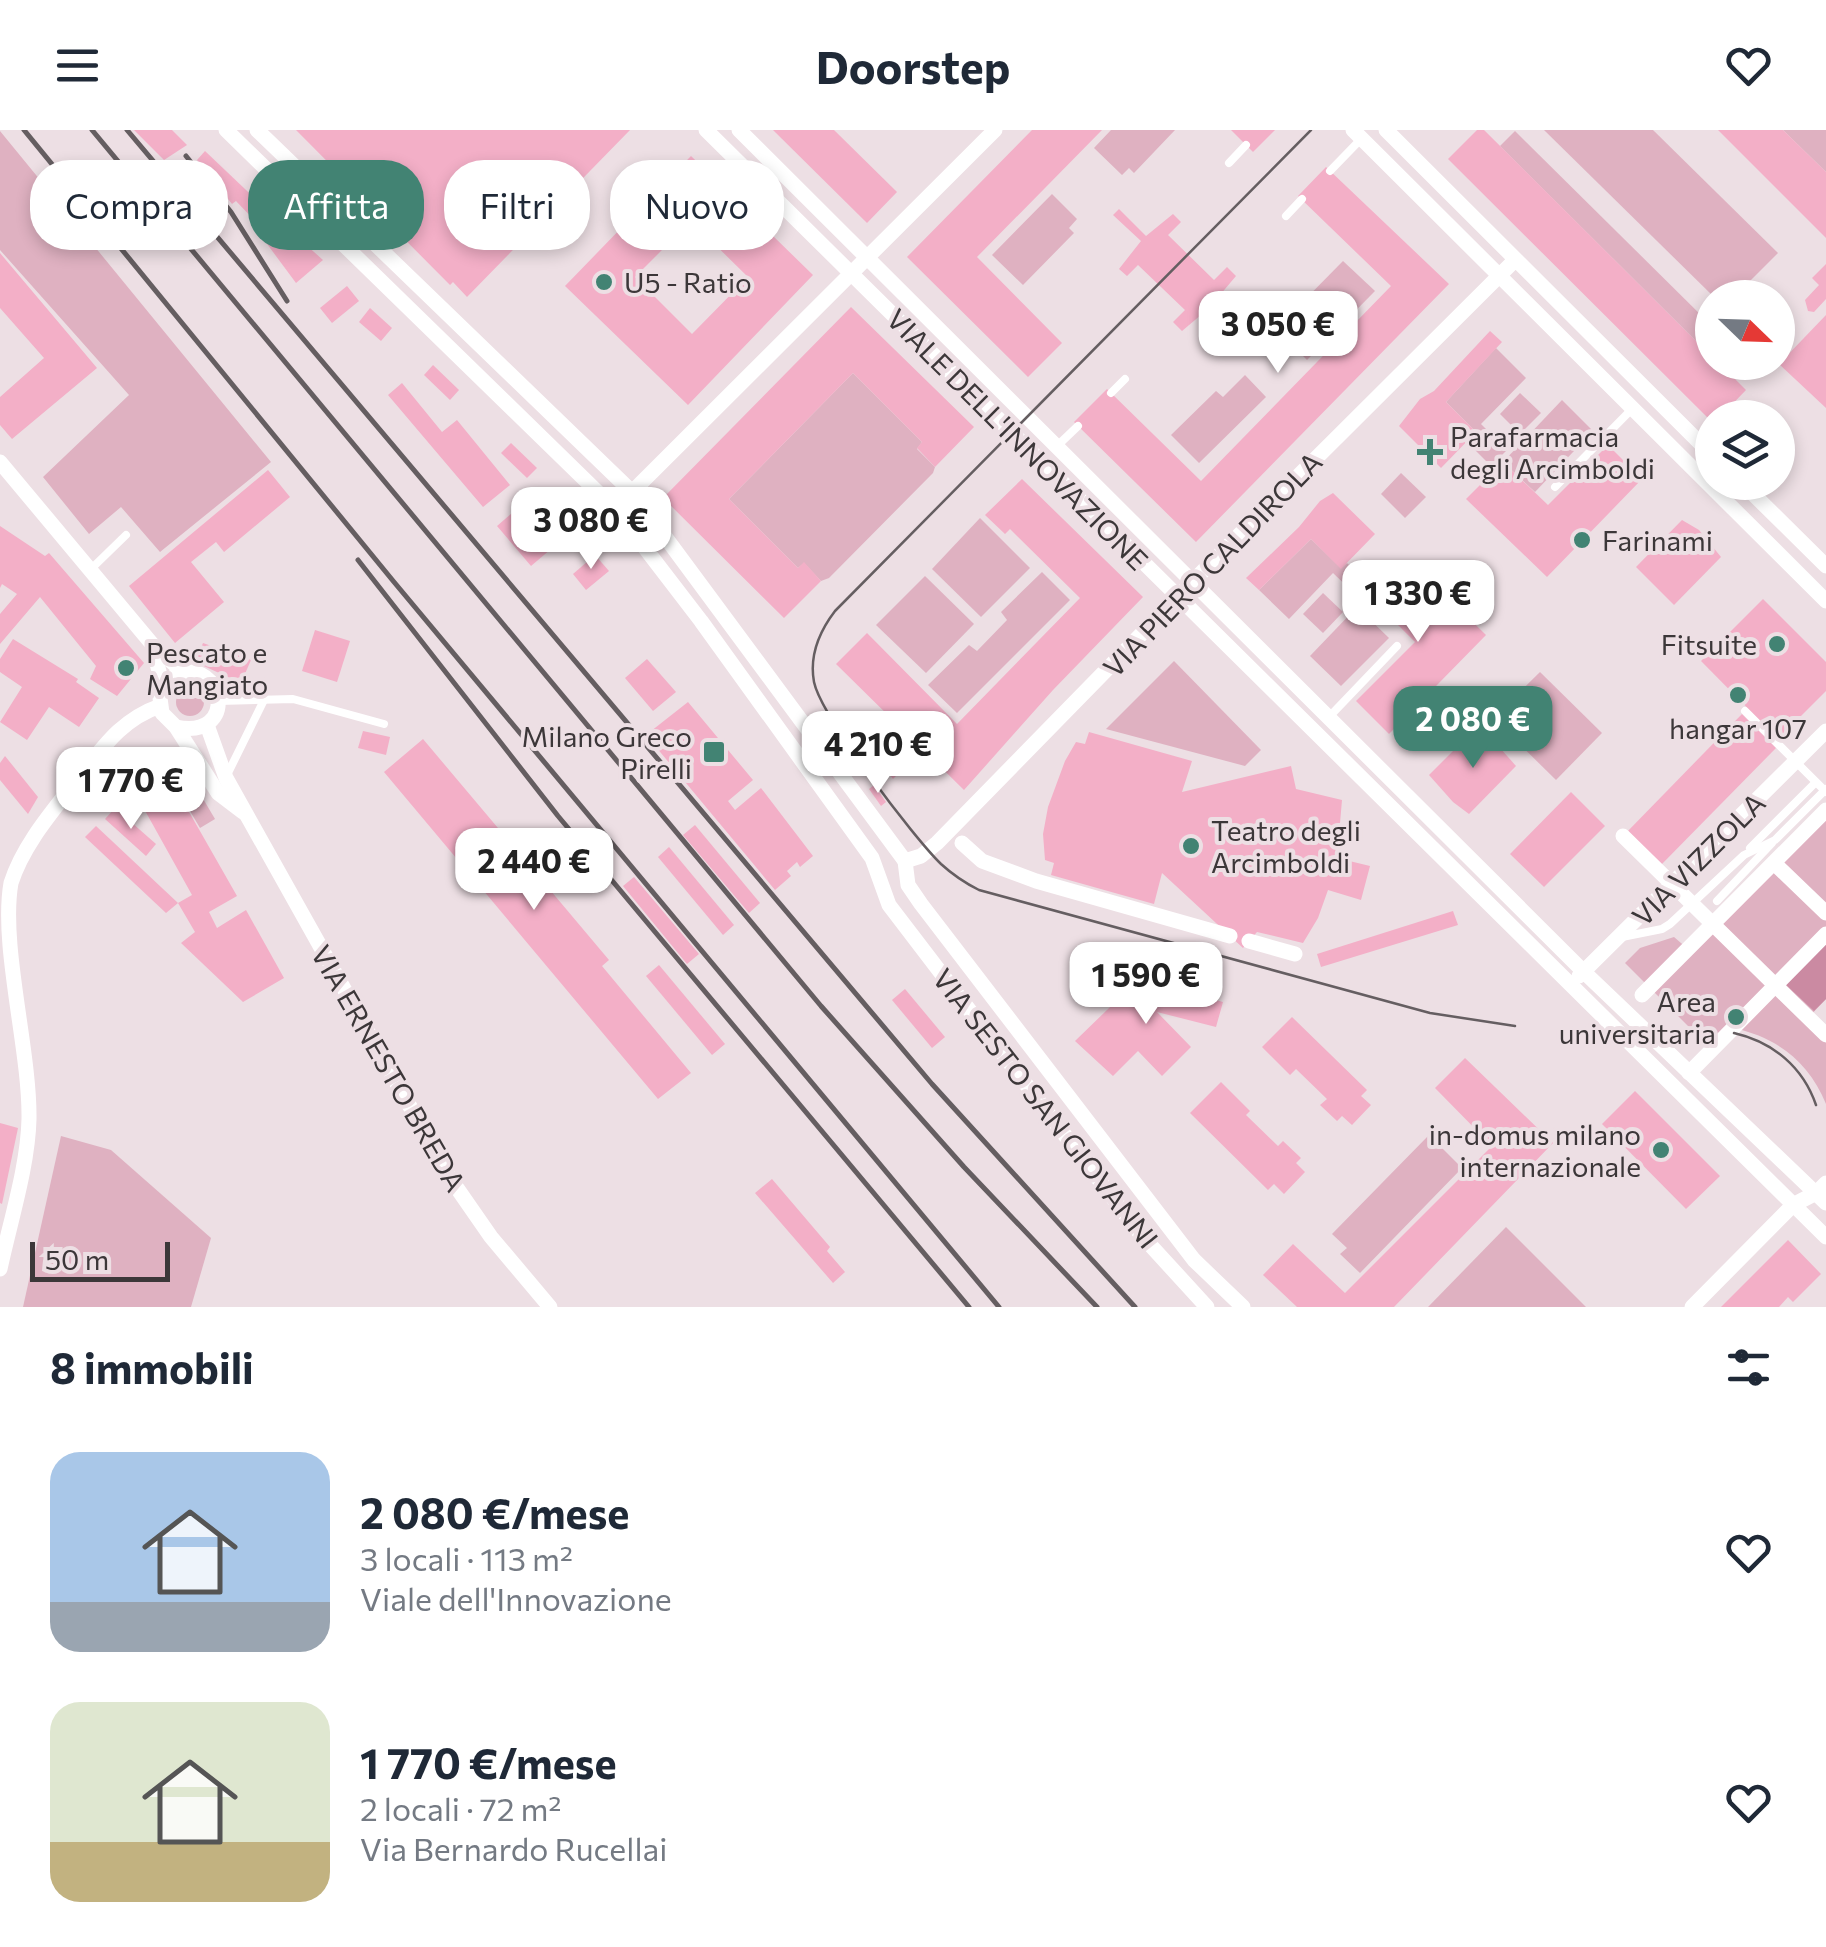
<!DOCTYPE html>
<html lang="it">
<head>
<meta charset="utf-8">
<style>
	body { margin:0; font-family:Commissioner,sans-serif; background:#f6f6f7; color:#1f2937; height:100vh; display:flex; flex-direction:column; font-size:38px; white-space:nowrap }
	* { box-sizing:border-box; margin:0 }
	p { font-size:32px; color:#747a83 }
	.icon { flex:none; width:55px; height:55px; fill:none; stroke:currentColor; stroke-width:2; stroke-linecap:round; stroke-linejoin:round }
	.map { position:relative; height:1177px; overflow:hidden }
	.sheet { display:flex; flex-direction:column; background:#fff; flex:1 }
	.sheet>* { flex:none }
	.top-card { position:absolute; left:30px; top:30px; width:1000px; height:90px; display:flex; gap:20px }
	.needle { width:65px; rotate:113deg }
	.buttons { position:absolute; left:1695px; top:150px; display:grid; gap:20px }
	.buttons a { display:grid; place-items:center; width:100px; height:100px; border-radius:50%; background:#fff; box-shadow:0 5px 15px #0003; font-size:50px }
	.scale { position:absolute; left:30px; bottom:25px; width:140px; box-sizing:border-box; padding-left:10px; border:5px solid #3c3739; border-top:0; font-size:28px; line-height:35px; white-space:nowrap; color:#3c3739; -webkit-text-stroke:8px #eddfe4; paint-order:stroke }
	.price { position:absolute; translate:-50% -85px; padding:0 22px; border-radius:20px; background:#fff; color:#222; font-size:32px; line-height:65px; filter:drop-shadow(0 2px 5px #0008) }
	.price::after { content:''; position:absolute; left:50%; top:60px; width:30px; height:22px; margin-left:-15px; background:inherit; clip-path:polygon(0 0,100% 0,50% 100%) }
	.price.current { background:#428373; color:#fff }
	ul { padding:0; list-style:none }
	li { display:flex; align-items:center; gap:30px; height:250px; padding:0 50px }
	li span { display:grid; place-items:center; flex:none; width:280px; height:200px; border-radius:30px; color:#555 }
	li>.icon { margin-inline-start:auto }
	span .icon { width:120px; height:120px; fill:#fffc; stroke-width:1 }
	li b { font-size:42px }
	h2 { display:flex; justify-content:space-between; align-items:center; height:120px; padding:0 50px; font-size:42px }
	.chip { padding:0 35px; border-radius:40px; background:#fff; box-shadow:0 5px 15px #0003; font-size:35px; line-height:90px }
	.chip.current { background:#428373; color:#fff }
	header { display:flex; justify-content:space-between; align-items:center; height:130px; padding:0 50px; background:#fff; font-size:45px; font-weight:700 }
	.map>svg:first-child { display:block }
	.green { fill:#dfb1c1 }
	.water { fill:#cb8aa2 }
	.building { fill:#f3afc7; fill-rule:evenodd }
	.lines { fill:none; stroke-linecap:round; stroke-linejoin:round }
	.lane { stroke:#fff; stroke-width:8 }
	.street { stroke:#fff; stroke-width:15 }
	.tram { stroke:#655e61; stroke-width:2.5 }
	.rail { stroke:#655e61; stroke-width:5 }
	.poi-dot { fill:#428373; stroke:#eddfe4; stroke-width:4 }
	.labels { text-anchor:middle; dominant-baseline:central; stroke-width:8; stroke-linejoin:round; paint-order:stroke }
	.poi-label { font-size:28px; fill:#3c3739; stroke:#eddfe4; text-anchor:start }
	.street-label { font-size:28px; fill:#3c3739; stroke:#eddfe4 }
</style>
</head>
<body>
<header><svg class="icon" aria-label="menu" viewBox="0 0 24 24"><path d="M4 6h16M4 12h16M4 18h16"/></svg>Doorstep<svg class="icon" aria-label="heart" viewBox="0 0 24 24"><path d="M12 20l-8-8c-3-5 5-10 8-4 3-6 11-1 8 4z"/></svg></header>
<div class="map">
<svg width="1826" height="1177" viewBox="0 0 1826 1177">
	<rect width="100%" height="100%" fill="#eddfe4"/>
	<!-- green -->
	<g class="green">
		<path d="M1111,0H1175L1134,43L1129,38L1122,45L1094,18Z"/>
		<path d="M1544,0H1653L1778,123L1734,167H1714Z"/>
		<path d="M1783,0H1826V42Z"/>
		<path d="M0,1L271,332L160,422L121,377L89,404L43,347L129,265L0,120Z"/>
		<path d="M1515,1L1712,196V227L1500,16Z"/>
		<path d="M1052,64L1077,89L1069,98L1074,103L1023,155L992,125Z"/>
		<path d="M1343,131L1375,161L1307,230L1276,199Z"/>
		<path d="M1496,218L1526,248L1481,294L1507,320L1491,336L1467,312L1476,302L1446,272Z"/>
		<path d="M853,243L922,312L917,319L935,337L933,343L829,448L821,451L804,433L798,438L729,369Z"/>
		<path d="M1245,245L1266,267L1199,333L1171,305L1216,261L1223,267Z"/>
		<path d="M1520,263L1541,283L1520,304L1500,284Z"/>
		<path d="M1562,270L1593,301L1535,362L1503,332Z"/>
		<path d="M1401,343L1426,367L1405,388L1381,364Z"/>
		<path d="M980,388L1030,438L981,487L932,439Z"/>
		<path d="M1311,409L1341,438L1347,433L1371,458L1360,469L1333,443L1289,489L1259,460Z"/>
		<path d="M1042,442L1070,470L957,583L928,555L969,515L977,521L1007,490L1001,482Z"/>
		<path d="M925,446L974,494L926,543L876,495Z"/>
		<path d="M1323,463L1343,482L1323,503L1303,484Z"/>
		<path d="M1357,477L1389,508L1341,556L1310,526Z"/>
		<path d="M1174,531L1261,620L1245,636L1106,599Z"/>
		<path d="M1540,542L1602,603L1556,650L1493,588Z"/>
		<circle cx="190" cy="572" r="14"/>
		<path d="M189,645L215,689L200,698L174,654Z"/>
		<path d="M1826,680V869L1808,888L1826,905V974C1809,932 1778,908 1734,898L1712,920L1625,833L1640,818L1674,807L1688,819Z"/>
		<path d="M1429,1005L1462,1038L1360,1143L1340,1124L1347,1118L1332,1104Z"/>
		<path d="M61,1006L111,1020L211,1108L191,1177H23Z"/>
		<path d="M1506,1097L1586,1177H1428Z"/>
	</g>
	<!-- water -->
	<path class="water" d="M1826,810V869L1814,881L1784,853Z"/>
	<!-- building -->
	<g class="building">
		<path d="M134,0H172L187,15L164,30Z"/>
		<path d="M296,0H630L467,167L453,152L450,155Z"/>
		<path d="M773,0H834L897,62L867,93Z"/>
		<path d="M1032,0H1102L977,127L1062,213L1028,247L907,127Z"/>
		<path d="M1231,0H1275L1253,22Z"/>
		<path d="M1477,0H1484L1712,227V232H1718L1746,260L1719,288H1712V292L1448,29Z"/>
		<path d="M1718,0H1783L1826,42V108Z"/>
		<path d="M205,21L268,81L323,130L296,153L253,95L256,92L236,71L232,74L197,30Z"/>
		<path d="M691,26L813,145L688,275L565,156ZM691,91L748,147L692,204L635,147Z"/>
		<path d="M1326,37L1449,154L1196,412L1074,292L1107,259L1201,351L1391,156L1298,66Z"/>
		<path d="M1119,79L1146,106L1173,84L1181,92L1168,105L1214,150L1227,137L1236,146L1214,172L1242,199L1236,206L1208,179L1182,201L1173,192L1185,180L1138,135L1127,146L1119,139L1141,111L1113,85Z"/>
		<path d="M0,123L97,238L12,309L0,295V267L44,228L0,178Z"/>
		<path d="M1826,134V169L1814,182L1808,181L1805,170L1819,155L1812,148Z"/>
		<path d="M347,156L359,171L332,193L320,178Z"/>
		<path d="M851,177L974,297L935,337L917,318L922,312L853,243L729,369L798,438L804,432L821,451L784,488L663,368Z"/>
		<path d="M370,178L392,198L381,211L359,192Z"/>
		<path d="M1826,185V278L1779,234Z"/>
		<path d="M1490,201L1502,212L1446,272L1476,302L1441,338L1399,296L1420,269L1434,261Z"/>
		<path d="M433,235L459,260L450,270L424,245Z"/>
		<path d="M402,253L442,302L457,290L510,355L483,377L388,265Z"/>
		<path d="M511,313L537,338L527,348L501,323Z"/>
		<path d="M1608,315L1642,349L1547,447L1466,369L1503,332L1548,375Z"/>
		<path d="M268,340L290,367L224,422L216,412L191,432L224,472L175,513L129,456Z"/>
		<path d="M1022,349L1143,467L1053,560L964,660L836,534L867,503L957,594L1080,468L1010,399L1005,404L985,385Z"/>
		<path d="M1333,363L1375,404L1341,439L1311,409L1259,460L1246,448L1299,397L1320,371Z"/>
		<path d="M557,374L577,397L531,436L497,396L519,377L534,394Z"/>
		<path d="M1682,390L1699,400L1721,427L1674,475L1636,437Z"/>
		<path d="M0,396L45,426L49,423L144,533L117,566L90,549L96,536L40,467L0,514V484L17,464L2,454L0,458Z"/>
		<path d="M595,425L609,441L586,460L573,444Z"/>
		<path d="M1404,433L1411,441L1416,436L1486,505L1389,604L1356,571L1415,512L1370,467Z"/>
		<path d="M1763,469L1826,532V561L1778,609L1701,531Z"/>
		<path d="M315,500L350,511L337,552L302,541Z"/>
		<path d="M13,509L78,549L76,552L99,568L79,597L49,577L27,610L0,592L22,557L0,542V529Z"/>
		<path d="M203,513L251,530L241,553L195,532Z"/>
		<path d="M647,529L676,562L653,581L625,548Z"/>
		<path d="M688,572L753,650L728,671L735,680L761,658L813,726L800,737L797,732L787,741L791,746L775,760L646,605Z"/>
		<path d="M1742,584L1776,618L1659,737L1626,703Z"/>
		<path d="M1476,598L1492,609L1516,636L1469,684L1453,672L1429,645Z"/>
		<path d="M363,601L390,607L386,625L358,618Z"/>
		<path d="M1089,602L1192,631L1182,662L1291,636L1296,659L1342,670L1337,728L1370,736L1361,770L1328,760L1318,788L1303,813L1257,802L1243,818L1162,743L1154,774L1051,745L1054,733L1045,730L1043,704L1048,677L1065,631L1076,612L1085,614Z"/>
		<path d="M423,609L609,830L602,836L691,943L658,969L384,642Z"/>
		<path d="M5,626L38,667L28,684L0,650V633Z"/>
		<path d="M886,629L897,645L893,649L881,633Z"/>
		<path d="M165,630L179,654L176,659L237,766L209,782L217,798L246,780L284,848L243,872L181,813L195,802L178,773L192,765L143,677L151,672L138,662L129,670L100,652L115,632Z"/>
		<path d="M874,655L886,672L881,676L869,659Z"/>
		<path d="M1571,662L1605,696L1544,757L1510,724Z"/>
		<path d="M115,678L156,714L146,726L105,689Z"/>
		<path d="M695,695L760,773L749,783L683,705Z"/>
		<path d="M96,696L178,773L166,783L85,707Z"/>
		<path d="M669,717L734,795L723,805L658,727Z"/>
		<path d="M634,747L699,824L687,834L623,756Z"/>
		<path d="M1453,781L1458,795L1321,837L1317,824Z"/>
		<path d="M659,835L725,914L712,925L646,846Z"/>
		<path d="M1139,849L1223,872L1216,897L1157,882L1191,917L1162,946L1138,921L1113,946L1075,911Z"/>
		<path d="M905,859L945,907L932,918L892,870Z"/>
		<path d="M1292,887L1367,960L1361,966L1371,975L1352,995L1342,986L1337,991L1320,975L1327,969L1296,939L1290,945L1262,917Z"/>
		<path d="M1465,928L1553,1013L1394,1177H1297L1263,1145L1293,1114L1345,1163L1492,1016L1435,958Z"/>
		<path d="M1221,952L1250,981L1246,985L1278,1016L1283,1011L1301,1028L1296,1033L1305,1042L1284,1064L1274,1054L1268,1060L1190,983Z"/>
		<path d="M1635,961L1720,1046L1686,1079L1602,994Z"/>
		<path d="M0,993L18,998L2,1074L0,1073Z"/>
		<path d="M772,1049L830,1117L827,1121L845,1142L833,1153L755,1063Z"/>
		<path d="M1788,1110L1821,1144L1793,1172L1788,1167L1779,1177H1721Z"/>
	</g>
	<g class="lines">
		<!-- lane -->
		<g class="lane">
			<path d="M1229,33L1246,15"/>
			<path d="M1330,41L1362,8"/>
			<path d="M1286,86L1302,69"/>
			<path d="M1111,263L1125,249"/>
			<path d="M1057,316L1078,296"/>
			<path d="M1555,357L1632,279"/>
			<path d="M91,439L126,405"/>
			<path d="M219,571L293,569L384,594"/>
			<path d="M1745,581L1826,662"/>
			<path d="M1329,587L1397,516"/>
			<path d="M226,647L264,570"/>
			<path d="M1750,718L1813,655"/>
			<path d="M1717,771L1772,713"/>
			<path d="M1622,807L1662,799L1670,794L1744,725L1775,710L1826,659"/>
		</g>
		<!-- street -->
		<g class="street">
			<path d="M226,0L615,379L701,491L872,728L889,775L1142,1106L1207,1177"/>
			<path d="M257,0L632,362L905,731"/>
			<path d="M706,0L1826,1107"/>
			<path d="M739,0L1584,842L1826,1073"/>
			<path d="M1353,0L1826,471"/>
			<path d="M1386,0L1712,325"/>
			<path d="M0,332L152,514L183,542"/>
			<path d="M1741,352L1826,436"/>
			<path d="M625,369L995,0"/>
			<path d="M152,514L163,557L160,568L162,583L176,597L218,663L243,682"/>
			<path d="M207,595L226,648L450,1048L491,1107L550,1177"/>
			<path d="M176,597C239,610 225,528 176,544"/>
			<path d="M1623,706L1826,905"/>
			<path d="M962,713L982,731L1036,751L1230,806"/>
			<path d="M905,731L921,726L937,713L1209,435L1515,130"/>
			<path d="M905,731L908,755L921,774L1194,1130L1243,1177"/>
			<path d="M1774,733L1826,783"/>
			<path d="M1249,811L1295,824"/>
			<path d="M1579,846L1826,601"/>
			<path d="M1642,865L1826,680"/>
			<path d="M1689,943L1826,804"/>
			<path d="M0,1139C10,1092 28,1036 29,989C30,920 0,815 11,753C23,715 52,682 76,651C102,619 120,590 160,576"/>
			<path d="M1692,1177L1793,1075L1816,1063L1826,1053"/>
		</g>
		<!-- tram -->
		<g class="tram">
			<path d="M1311,0L835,481C819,502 809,525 814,552C821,586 914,708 941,734C953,745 965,753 979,760L1430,883L1515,896"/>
			<path d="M1734,903C1773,912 1803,937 1816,975"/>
		</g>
		<!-- rail -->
		<g class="rail">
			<path d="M24,0L394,452L999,1177"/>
			<path d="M92,0L821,876L964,1037L1097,1177"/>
			<path d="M127,0L932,954L1135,1177"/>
			<path d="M186,26L231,82L287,171"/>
			<path d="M358,430L558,686L969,1177"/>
		</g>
	</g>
	<!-- markers -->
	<g class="poi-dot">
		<circle cx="604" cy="152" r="10"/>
		<path d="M1425 307h10v10h10v10h-10v10h-10v-10h-10v-10h10z"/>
		<circle cx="1582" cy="410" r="10"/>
		<circle cx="1777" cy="514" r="10"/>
		<circle cx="126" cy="538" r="10"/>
		<circle cx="1738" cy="565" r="10"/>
		<rect x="702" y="610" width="24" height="24" rx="5"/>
		<circle cx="1191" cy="716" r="10"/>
		<circle cx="1736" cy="887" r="10"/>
		<circle cx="1661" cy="1020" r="10"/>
	</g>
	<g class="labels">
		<!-- poi labels -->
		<g class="poi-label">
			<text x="624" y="152">U5 - Ratio</text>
			<text x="1450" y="306">Parafarmacia<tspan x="1450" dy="32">degli Arcimboldi</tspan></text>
			<text x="1602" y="410">Farinami</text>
			<text x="1757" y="514" text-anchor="end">Fitsuite</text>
			<text x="146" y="522">Pescato e<tspan x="146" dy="32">Mangiato</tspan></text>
			<text x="1738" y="598" text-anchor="middle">hangar 107</text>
			<text x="692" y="606" text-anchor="end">Milano Greco<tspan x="692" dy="32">Pirelli</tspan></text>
			<text x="1211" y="700">Teatro degli<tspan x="1211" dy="32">Arcimboldi</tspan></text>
			<text x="1716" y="871" text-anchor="end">Area<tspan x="1716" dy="32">universitaria</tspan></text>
			<text x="1641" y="1004" text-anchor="end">in-domus milano<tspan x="1641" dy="32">internazionale</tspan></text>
		</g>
		<!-- street labels -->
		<g class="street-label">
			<text transform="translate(1018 309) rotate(45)">VIALE DELL'INNOVAZIONE</text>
			<text transform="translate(1212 434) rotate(-46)">VIA PIERO CALDIROLA</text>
			<text transform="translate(1698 729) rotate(-45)">VIA VIZZOLA</text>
			<text transform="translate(389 938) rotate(60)">VIA ERNESTO BREDA</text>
			<text transform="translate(1046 978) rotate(52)">VIA SESTO SAN GIOVANNI</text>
		</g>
	</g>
</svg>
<div class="buttons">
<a><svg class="needle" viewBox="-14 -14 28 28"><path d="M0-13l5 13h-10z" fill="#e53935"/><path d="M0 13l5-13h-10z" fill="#747a83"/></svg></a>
<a><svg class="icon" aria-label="layers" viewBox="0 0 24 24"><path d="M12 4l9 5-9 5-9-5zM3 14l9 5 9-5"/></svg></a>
</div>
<div class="scale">50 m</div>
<b class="price" style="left:1278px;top:246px">3 050 €</b>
<b class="price" style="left:591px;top:442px">3 080 €</b>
<b class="price" style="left:1418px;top:515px">1 330 €</b>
<b class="price current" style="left:1473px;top:641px">2 080 €</b>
<b class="price" style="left:878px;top:666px">4 210 €</b>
<b class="price" style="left:131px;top:702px">1 770 €</b>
<b class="price" style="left:534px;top:783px">2 440 €</b>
<b class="price" style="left:1146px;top:897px">1 590 €</b>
<div class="top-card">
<a class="chip">Compra</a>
<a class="chip current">Affitta</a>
<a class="chip">Filtri</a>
<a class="chip">Nuovo</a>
</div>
</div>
<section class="sheet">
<h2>8 immobili<svg class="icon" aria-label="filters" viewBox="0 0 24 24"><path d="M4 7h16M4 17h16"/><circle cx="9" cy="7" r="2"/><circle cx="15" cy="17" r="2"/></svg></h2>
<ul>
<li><span style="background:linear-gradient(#a9c7e8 75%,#9aa5b1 0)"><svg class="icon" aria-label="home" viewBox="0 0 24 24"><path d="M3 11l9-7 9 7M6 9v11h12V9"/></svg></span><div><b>2 080 €/mese</b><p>3 locali · 113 m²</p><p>Viale dell'Innovazione</p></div><svg class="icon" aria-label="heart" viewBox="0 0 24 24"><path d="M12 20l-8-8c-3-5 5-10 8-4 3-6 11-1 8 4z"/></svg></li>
<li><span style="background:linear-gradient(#dfe7d0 70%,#c2b280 0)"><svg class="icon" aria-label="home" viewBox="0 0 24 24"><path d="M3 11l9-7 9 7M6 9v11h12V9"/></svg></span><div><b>1 770 €/mese</b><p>2 locali · 72 m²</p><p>Via Bernardo Rucellai</p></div><svg class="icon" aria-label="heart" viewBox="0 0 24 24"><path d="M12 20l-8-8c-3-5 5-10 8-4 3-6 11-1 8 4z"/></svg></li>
</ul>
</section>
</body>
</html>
